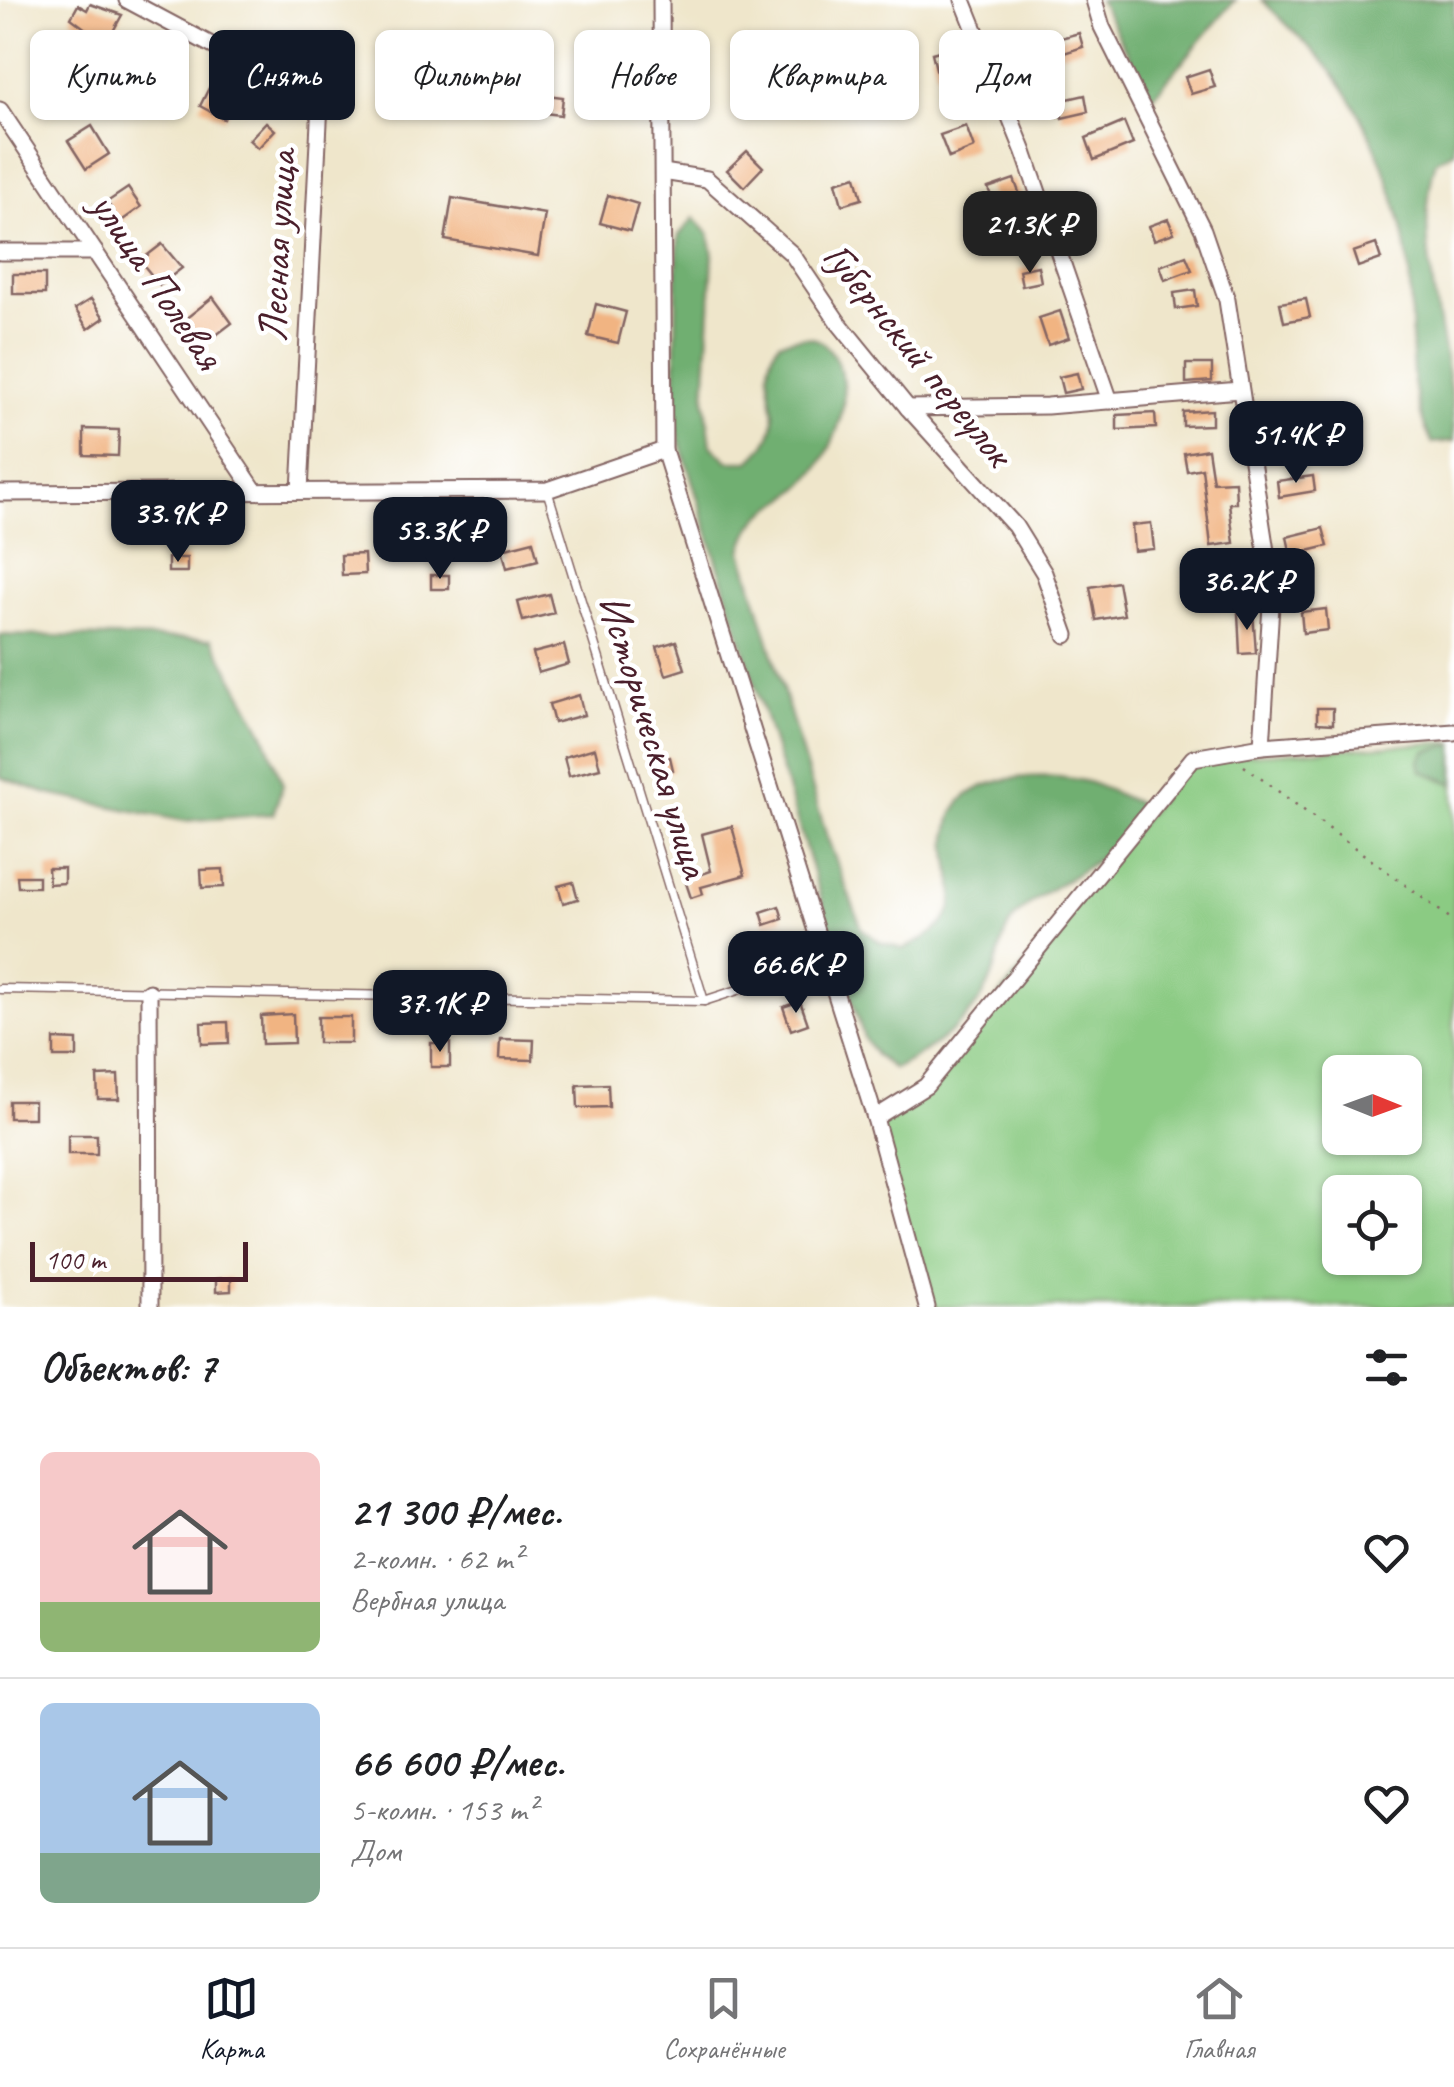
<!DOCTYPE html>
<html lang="ru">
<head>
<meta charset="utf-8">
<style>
	body { margin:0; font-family:Caveat,sans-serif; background:#f6f6f6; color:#202124; height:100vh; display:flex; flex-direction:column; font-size:38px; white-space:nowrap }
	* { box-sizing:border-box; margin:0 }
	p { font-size:32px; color:#757577 }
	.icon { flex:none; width:55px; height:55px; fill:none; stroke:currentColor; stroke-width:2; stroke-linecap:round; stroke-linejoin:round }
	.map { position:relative; height:1307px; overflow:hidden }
	.side { display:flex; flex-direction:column; background:#fff; flex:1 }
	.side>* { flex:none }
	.top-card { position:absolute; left:30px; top:30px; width:1395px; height:90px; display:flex; gap:20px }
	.needle { width:65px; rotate:91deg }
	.tools { position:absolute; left:1322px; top:1055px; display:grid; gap:20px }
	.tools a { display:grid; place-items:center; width:100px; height:100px; border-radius:15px; background:#fff; box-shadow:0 2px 8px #0004; font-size:50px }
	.scale { position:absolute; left:30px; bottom:25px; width:218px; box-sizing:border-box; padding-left:10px; border:5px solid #4a1f2b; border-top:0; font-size:28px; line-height:35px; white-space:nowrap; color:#4a1f2b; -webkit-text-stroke:8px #fff; paint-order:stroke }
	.price { position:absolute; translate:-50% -85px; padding:0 22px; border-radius:20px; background:#111827; color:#fff; font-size:32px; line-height:65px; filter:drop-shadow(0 2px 5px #0008) }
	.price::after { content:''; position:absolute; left:50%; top:60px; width:30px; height:22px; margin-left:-15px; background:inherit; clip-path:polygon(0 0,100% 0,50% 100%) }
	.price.selected { background:#222; color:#fff }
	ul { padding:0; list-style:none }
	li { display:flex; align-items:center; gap:30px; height:250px; padding:0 40px }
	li+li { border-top:2px solid #e0e0e0 }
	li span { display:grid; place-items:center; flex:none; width:280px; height:200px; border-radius:15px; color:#555 }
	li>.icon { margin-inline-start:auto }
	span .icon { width:120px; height:120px; fill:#fffc; stroke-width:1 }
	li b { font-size:42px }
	h2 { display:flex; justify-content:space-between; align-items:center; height:120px; padding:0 40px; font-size:42px }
	.chip { padding:0 35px; border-radius:15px; background:#fff; box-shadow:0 2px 8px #0004; font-size:35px; line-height:90px }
	.chip.selected { background:#111827; color:#fff }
	.dock { display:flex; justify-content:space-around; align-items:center; height:140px; border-top:2px solid #e0e0e0; background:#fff; font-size:28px; color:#757577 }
	.dock a { display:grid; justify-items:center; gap:5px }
	.dock .selected { color:#111827 }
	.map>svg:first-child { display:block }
	.green { fill:#8bcb83; stroke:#6a7557; stroke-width:2.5; fill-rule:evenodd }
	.forest { fill:#70af71; stroke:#5d674e; stroke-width:2.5 }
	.building { fill:#f1b482 }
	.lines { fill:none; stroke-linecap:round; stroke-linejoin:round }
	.service-casing { stroke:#846563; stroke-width:11 }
	.minor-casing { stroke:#846563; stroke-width:19 }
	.path { stroke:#846563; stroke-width:2.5; stroke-dasharray:2.5 8; stroke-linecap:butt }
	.service { stroke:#fff; stroke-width:8 }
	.minor { stroke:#fff; stroke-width:15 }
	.labels { text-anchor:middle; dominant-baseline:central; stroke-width:9; stroke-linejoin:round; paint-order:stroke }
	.street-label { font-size:42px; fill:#4a1f2b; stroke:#fff }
</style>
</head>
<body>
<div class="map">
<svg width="1454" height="1307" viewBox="0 0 1454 1307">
	<rect width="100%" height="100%" fill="#fff"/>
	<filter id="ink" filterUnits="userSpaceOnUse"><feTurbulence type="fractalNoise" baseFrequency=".01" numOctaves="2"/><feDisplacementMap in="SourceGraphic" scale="20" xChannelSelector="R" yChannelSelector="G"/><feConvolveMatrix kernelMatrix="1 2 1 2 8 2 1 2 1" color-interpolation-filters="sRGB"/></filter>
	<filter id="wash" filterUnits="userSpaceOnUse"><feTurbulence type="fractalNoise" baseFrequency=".0048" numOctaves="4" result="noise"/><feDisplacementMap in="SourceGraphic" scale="40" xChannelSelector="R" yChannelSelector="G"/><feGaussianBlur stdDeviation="2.25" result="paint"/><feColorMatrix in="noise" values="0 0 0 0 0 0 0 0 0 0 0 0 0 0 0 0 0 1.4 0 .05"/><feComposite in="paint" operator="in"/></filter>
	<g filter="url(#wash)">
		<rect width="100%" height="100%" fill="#efe6cb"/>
		<!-- green -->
		<path class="green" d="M1454,742V1307H927L875,1118L926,1086L1193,758ZM1340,1072H1405V1138H1340ZM1340,1192H1405V1258H1340Z"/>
		<!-- forest -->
		<g class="forest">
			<path d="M1099,0H1235L1152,98Z"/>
			<path d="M1262,0H1454V151L1436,161C1409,248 1454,349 1454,441L1432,443C1401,382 1417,320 1407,255C1399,198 1368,117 1332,72C1311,46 1285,24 1262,0Z"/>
			<path d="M694,218L709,234L713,255L705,399L711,445L728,461H750C802,415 748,389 779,342C798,337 816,332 829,349C860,389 836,453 803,485C775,512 754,506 742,551L827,837L862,929L880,942L903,949C989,912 935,877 951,819C963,775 1038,773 1074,779C1096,782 1119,796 1140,804C1114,869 1065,871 1018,914C1000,932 1001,954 992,977C976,1020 933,1049 894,1069L876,1056L864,1038L680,441L675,420L677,259L679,235Z"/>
			<path d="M0,635L212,639L264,734L283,785L273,814L184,821L48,794L0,777Z"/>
			<path d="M1454,744V784L1422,771L1420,761L1426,751Z"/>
		</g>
		<g id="blocks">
			<!-- building -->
			<g class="building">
				<path d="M90,4L122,15L106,44L71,18L78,5L87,10Z"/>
				<path d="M604,33L617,34L616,52L603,51Z"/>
				<path d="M1079,33L1083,47L1061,54L1057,39Z"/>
				<path d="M829,40L834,61L799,70L805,95L777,102L767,62L815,51L813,44Z"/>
				<path d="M954,47L960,66L937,73L932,53Z"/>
				<path d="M165,51L189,62L180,81L156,69Z"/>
				<path d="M1209,69L1215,87L1191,94L1185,77Z"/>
				<path d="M72,72L83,87L63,103L51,88Z"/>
				<path d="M211,84L235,97L224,119L200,106Z"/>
				<path d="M539,94L563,97L561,115L536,112Z"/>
				<path d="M1085,95L1088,112L1062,118L1059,101Z"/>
				<path d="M266,122L275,130L258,148L249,140Z"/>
				<path d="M1124,122L1133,144L1094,160L1086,138Z"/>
				<path d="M92,126L109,154L86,169L68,141Z"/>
				<path d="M966,126L974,148L949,158L940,135Z"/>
				<path d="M747,151L763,167L744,187L727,170Z"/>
				<path d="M856,176L862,199L842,205L836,182Z"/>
				<path d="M1014,179L1023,203L997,212L988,188Z"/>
				<path d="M128,188L141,207L120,222L107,202Z"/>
				<path d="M608,195L638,204L630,231L600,223Z"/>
				<path d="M452,198L545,214L538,256L445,240Z"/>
				<path d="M1168,219L1174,233L1154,240L1149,226Z"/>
				<path d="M162,244L182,268L160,285L140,261Z"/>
				<path d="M1376,244L1381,259L1358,267L1353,252Z"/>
				<path d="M1186,256L1192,270L1165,280L1160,266Z"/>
				<path d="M1038,266L1041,282L1022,286L1019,270Z"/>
				<rect x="13" y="274" width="32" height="20"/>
				<path d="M1195,290L1197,306L1176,309L1174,293Z"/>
				<path d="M213,297L232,323L203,345L184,320Z"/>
				<path d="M91,299L104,318L88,329L75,309Z"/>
				<path d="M1306,299L1310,317L1284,322L1280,303Z"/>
				<path d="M596,304L626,312L618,343L588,336Z"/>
				<path d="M1060,311L1069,338L1048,345L1039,318Z"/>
				<path d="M1186,364H1212V381L1186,383Z"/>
				<path d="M1077,373L1081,389L1063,393L1059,377Z"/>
				<path d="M1304,408L1308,424L1279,430L1275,413Z"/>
				<path d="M1212,410V425L1183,426V412Z"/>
				<path d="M1155,413L1156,428L1117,430V415Z"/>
				<path d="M84,429L119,430L118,456L84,455Z"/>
				<path d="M1208,449L1213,482L1235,481L1236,503H1229L1234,543L1211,546L1202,468L1187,471L1184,453Z"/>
				<path d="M1313,476L1315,491L1279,497L1277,481Z"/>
				<path d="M1151,523L1154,549L1134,551L1132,525Z"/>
				<path d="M1323,528L1328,546L1291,555L1287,537Z"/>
				<path d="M533,541L538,560L507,568L502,549Z"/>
				<path d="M364,554L365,574L342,575L341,555Z"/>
				<rect x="168" y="558" width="19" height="14"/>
				<rect x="431" y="575" width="18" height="14"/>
				<path d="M1118,582L1124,615L1096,620L1090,587Z"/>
				<path d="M549,594L554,613L523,621L518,602Z"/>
				<path d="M1326,609L1328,630L1303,633L1301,612Z"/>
				<path d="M1253,612L1256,653L1240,654L1238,613Z"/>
				<path d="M676,641L685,669L666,675L657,647Z"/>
				<path d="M564,645L569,664L538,673L533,653Z"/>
				<path d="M579,695L584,715L554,723L549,704Z"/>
				<path d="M1317,708H1333V724L1317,723Z"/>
				<path d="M595,748L600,768L569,776L564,757Z"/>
				<path d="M670,757L673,770L658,775L654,762Z"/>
				<path d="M732,826L745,875L701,887L703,894L691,898L685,880L711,871L702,834Z"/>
				<path d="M48,868H64V883L49,884Z"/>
				<path d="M223,869L224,887L202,888L201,870Z"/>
				<path d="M17,876H38V887H18Z"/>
				<path d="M573,882L578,899L563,903L558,886Z"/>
				<path d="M779,906L783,919L765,925L761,912Z"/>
				<path d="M800,1001L808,1024L791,1030L783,1007Z"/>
				<path d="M293,1014L294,1043L262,1044L261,1016Z"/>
				<rect x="318" y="1017" width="33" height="26"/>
				<path d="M228,1022L229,1043L202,1044L201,1023Z"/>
				<path d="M54,1039L77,1040V1057H54Z"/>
				<path d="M500,1039L534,1040L533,1060L499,1059Z"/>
				<rect x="431" y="1043" width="19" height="24"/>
				<path d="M118,1075L119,1099H98L97,1076Z"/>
				<path d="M608,1084L609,1107L578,1108L577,1085Z"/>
				<rect x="9" y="1101" width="25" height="17"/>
				<rect x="68" y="1135" width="29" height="19"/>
				<path d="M231,1278V1291L216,1292V1279Z"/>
			</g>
		</g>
	</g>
	<g filter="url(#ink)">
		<use href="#blocks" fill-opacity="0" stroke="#846563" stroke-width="2.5"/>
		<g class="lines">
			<!-- service casing -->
			<g class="service-casing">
				<g id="service">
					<path d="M547,490L704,1001"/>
					<path d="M0,989L704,1001L824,962"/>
				</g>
			</g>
			<!-- minor casing -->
			<g class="minor-casing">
				<g id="minor">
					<path d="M127,0L320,103L300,491"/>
					<path d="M661,0L664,450L875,1118L927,1307"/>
					<path d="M963,0L1024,152L1110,401"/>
					<path d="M1094,0L1102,27L1203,230L1227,300L1272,590L1262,746"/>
					<path d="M0,110L255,491"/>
					<path d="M663,172L707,179L792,254L838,322L908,408L1015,526L1044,573L1066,635"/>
					<path d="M0,252H95"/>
					<path d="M908,408L1047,406L1240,390"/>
					<path d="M0,493L547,490L664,450"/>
					<path d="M149,992L150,1307"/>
					<path d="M875,1118L926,1086L1193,758L1262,746L1454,732"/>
				</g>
			</g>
			<!-- path -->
			<path class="path" d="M1244,766L1454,921"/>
			<!-- service -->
			<use href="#service" class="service"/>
			<!-- minor -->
			<use href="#minor" class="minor"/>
		</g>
	</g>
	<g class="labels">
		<!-- street labels -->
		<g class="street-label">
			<text transform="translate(277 246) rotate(-87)">Лесная улица</text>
			<text transform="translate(157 281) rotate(56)">улица Полевая</text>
			<text transform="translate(918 354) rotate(51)">Губернский переулок</text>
			<text transform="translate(654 736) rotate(73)">Историческая улица</text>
		</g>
	</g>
</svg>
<div class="tools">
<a><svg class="needle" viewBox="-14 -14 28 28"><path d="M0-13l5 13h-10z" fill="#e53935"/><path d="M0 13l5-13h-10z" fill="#757577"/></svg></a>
<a><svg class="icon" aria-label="locate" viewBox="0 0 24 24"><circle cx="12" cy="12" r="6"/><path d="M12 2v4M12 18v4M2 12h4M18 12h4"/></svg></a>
</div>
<div class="scale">100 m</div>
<b class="price selected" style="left:1030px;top:276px">21.3K ₽</b>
<b class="price" style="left:1296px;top:486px">51.4K ₽</b>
<b class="price" style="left:178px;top:565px">33.9K ₽</b>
<b class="price" style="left:440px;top:582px">53.3K ₽</b>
<b class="price" style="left:1247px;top:633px">36.2K ₽</b>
<b class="price" style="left:796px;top:1016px">66.6K ₽</b>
<b class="price" style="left:440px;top:1055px">37.1K ₽</b>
<div class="top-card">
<a class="chip">Купить</a>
<a class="chip selected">Снять</a>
<a class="chip">Фильтры</a>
<a class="chip">Новое</a>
<a class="chip">Квартира</a>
<a class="chip">Дом</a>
</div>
</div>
<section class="side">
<h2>Объектов: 7<svg class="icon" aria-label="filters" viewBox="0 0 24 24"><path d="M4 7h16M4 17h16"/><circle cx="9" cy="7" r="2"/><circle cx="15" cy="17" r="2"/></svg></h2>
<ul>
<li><span style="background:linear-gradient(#f6c9c9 75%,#8fb573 0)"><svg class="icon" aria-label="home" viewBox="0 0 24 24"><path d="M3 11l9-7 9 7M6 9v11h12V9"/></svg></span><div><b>21 300 ₽/мес.</b><p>2-комн. · 62 m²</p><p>Вербная улица</p></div><svg class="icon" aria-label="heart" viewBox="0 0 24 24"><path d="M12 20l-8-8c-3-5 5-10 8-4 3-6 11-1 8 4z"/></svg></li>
<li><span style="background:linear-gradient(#a9c7e8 75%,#7fa58c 0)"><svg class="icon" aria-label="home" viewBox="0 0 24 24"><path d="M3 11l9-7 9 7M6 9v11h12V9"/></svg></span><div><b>66 600 ₽/мес.</b><p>5-комн. · 153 m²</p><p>Дом</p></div><svg class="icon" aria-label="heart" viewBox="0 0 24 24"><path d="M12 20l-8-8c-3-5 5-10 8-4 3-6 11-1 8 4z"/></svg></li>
</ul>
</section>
<nav class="dock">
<a class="selected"><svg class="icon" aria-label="map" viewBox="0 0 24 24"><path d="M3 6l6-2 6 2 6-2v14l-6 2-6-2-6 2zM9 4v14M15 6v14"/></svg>Карта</a>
<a><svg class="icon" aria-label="saved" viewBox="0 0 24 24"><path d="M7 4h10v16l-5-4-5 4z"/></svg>Сохранённые</a>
<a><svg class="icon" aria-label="home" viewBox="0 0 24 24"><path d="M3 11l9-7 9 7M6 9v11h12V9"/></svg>Главная</a>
</nav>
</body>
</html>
